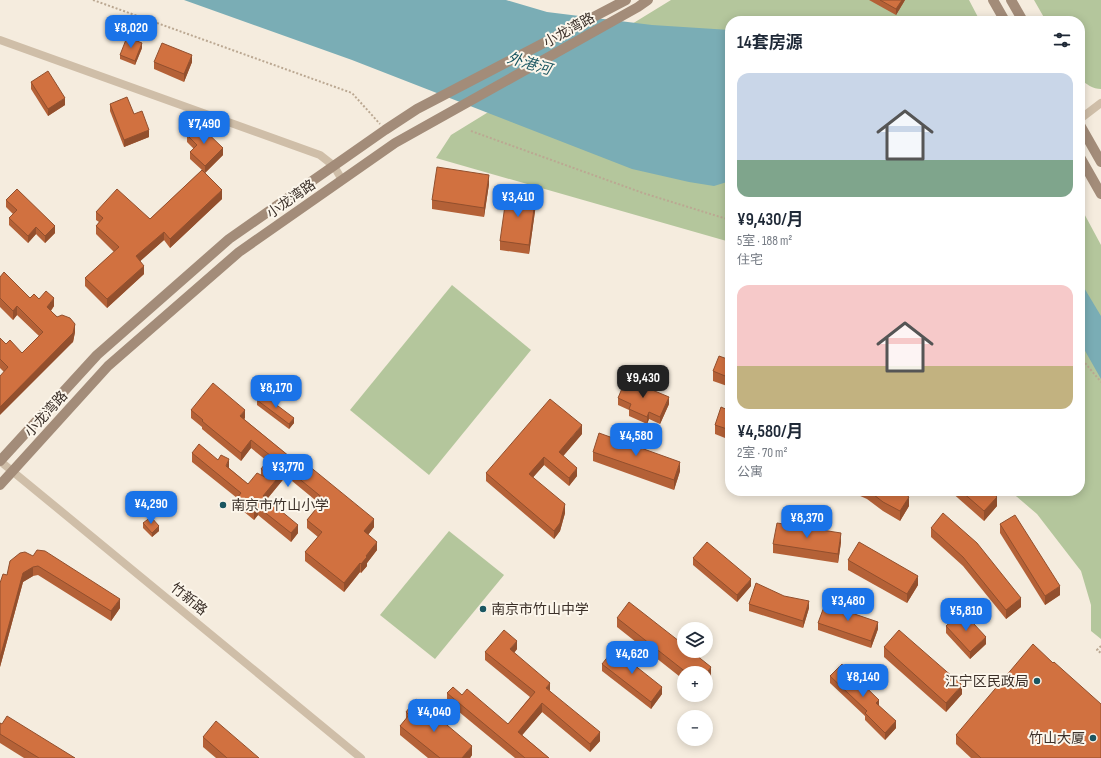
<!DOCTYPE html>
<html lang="zh">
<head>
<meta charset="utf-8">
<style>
	body { margin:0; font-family:"Sofia Sans Condensed","Noto Sans SC",sans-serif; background:#f2f2f3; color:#1f2937; height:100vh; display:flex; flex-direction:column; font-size:15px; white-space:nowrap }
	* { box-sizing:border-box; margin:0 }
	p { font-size:13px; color:#747a83 }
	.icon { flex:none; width:22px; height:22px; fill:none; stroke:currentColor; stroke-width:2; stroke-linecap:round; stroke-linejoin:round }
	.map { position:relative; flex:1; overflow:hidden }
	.side { position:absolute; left:725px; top:16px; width:360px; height:480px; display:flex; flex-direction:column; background:#fff; border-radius:16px; box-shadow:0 2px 10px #0003 }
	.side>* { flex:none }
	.tools { position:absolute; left:677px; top:622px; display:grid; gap:8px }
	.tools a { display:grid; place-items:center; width:36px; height:36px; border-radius:50%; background:#fff; box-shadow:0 2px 10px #0003; font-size:20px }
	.price { position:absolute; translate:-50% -34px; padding:0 9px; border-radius:8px; background:#1a73e8; color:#fff; font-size:13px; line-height:26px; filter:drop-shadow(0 1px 2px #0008) }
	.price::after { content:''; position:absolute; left:50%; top:24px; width:12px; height:9px; margin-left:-6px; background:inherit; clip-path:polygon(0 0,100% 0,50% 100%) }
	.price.active { background:#222; color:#fff }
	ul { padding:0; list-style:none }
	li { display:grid; align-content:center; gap:8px; height:212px; padding:0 12px }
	li span { display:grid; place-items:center; height:124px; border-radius:12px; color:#555 }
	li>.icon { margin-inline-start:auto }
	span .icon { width:72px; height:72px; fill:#fffc; stroke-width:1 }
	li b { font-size:17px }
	h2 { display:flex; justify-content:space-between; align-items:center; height:48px; padding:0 12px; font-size:17px }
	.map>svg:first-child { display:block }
	.green { fill:#b4c69c }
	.water { fill:#7aadb5 }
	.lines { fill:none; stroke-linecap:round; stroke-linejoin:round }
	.path { stroke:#bba892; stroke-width:2; stroke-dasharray:2 2; stroke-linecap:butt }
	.street { stroke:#cfbea8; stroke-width:8 }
	.secondary { stroke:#a38c79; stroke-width:10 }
	.wall { fill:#b46137 }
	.shaded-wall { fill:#924f2d }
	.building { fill:#d17140; stroke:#924f2d }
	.poi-dot { fill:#1a5661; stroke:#fcf6eb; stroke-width:1.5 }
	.labels { text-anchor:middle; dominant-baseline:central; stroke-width:4; stroke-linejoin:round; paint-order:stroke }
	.street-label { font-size:14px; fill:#3b3029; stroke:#fcf6eb }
	.poi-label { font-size:14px; fill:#3b3029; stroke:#fcf6eb; text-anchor:start }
	.water-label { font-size:15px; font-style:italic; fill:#1a5661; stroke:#fcf6eb }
</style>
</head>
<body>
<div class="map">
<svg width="1101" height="758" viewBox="0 0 1101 758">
	<rect width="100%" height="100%" fill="#f5ecde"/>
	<!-- green -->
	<g class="green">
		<path d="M671,0H969L980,21H730V242L436,158L451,135Z"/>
		<path d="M1034,0H1101V89C1093,89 1086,84 1080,79V21H1046Z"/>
		<path d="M1080,206L1101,245V639L1091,631V605L1081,571L1037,514L1010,491H1080Z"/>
		<path d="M452,285L531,350L429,475L350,410Z"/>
		<path d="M449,531L504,575L435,659L380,615Z"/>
	</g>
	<!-- water -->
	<g class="water">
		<path d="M184,0H506L547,12L652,25L730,30V180L727,182L714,186L689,182L632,169L352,60Z"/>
		<path d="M1080,281L1101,316V379L1080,342Z"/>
	</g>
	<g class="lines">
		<!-- path -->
		<g class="path">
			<path d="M93,0L352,93L380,124"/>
			<path d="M471,131L643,193L730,220"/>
			<path d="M1080,357L1101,382"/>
			<path d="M1101,646L1097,650L1101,653"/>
		</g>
		<!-- street -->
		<g class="street">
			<path d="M0,40L320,155L334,166L342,180"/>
			<path d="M1080,119L1101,103"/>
			<path d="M0,461L361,758"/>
		</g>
		<!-- secondary -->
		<g class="secondary">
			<path d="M993,0L1005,21"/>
			<path d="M1011,0L1023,21"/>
			<path d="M1080,125L1101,162"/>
			<path d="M1080,157L1101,194"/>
			<path d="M0,461L97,355L229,239L385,130L417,109L626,0"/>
			<path d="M0,485L108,366L239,252L395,143L638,7L648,0"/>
		</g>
	</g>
	<!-- wall -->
	<g class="wall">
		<path d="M869,0H905L896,15Z"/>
		<path d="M142,48L135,65L120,59V55Z"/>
		<path d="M154,62H192L184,82L154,69Z"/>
		<path d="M31,82L65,105L48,116L31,89Z"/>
		<path d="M110,104L134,114L149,137L124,147L110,111Z"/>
		<path d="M187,135L223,155L205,173L222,199L170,248L164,240L140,261L144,274L107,308L85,286V278L114,252L96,234V226L99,222L96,220V212L150,219L202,170L190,159V152L194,149L187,142Z"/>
		<path d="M489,184L484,217L432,209V200Z"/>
		<path d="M6,200L55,233L45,243L36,234L28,243L9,225V218L13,214L6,207Z"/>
		<path d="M536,204L529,254L500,250V241Z"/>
		<path d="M0,277L30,298L39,299L54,306L51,311L75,332L73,342L4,372L0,368V338L6,344L22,353L39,336L17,315L13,320L0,307Z"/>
		<path d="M730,360V387L713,381V371Z"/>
		<path d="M618,398L669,404L660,424L649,419L647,424L629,416V410L618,405Z"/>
		<path d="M257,400L294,423L289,429L257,405Z"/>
		<path d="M191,410L245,418L244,419L374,527L368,535L377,550L367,563V566L361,573L360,572L344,592L305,561V552L318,537L307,528V520L320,504L286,476L267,499L298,533L291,542L258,515L254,520L237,506V498L192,462V453L218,460L229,468L248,484L261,475V469L267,461L251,448L241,461L208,434L202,429V427L191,418Z"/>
		<path d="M730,411V440L715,434V425Z"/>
		<path d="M582,434L563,456L577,476L569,486L544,465L533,477L565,513L560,531L554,539L486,481V473Z"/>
		<path d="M593,452L680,471L674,490L593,461Z"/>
		<path d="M849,491H901L909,506L900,521L883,511L867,499Z"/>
		<path d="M950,491H990L997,506L984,521Z"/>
		<path d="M143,523L159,531L152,537L143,528Z"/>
		<path d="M1000,524L1060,595L1045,605L1000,533Z"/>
		<path d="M931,528L1021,607L1006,619L963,566L931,537Z"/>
		<path d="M841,542L838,563L773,553V544Z"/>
		<path d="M20,553L120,608L111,621L38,575L33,576L23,582L0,667V583L7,575Z"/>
		<path d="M693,558L751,586L737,602L693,565Z"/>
		<path d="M848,560L918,585L907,603L848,570Z"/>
		<path d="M749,604L809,608L803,628L749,611Z"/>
		<path d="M617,618L711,676L706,683V673H684V680L617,627Z"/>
		<path d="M818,623L878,629L871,648L818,630Z"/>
		<path d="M946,626L986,644L970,659L946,633Z"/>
		<path d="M884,647L962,694L946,712L884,657Z"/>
		<path d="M517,649L514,653L550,691L600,741L590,752L542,712L522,735L549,758H515L447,702V693L462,695L508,724L530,697L485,660V652Z"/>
		<path d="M602,664L662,694L651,709L602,671Z"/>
		<path d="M830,676L879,706L896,728L885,740L865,720V716L830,683Z"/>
		<path d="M406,712L472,755L470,758H428L400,735V726L406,719Z"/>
		<path d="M0,723L75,758H24L0,743Z"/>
		<path d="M956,735L1101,758H971L956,744Z"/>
		<path d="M203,737L259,758H216L203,747Z"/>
	</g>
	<!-- shaded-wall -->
	<g class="shaded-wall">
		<path d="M902,0H905L896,15V9Z"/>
		<path d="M142,43V48L135,65V61Z"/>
		<path d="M192,55V62L184,82V74Z"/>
		<path d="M65,98V105L48,116V109Z"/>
		<path d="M149,130V137L124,147V140Z"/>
		<path d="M223,148V155L205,173V166Z"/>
		<path d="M489,175V184L484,217V208Z"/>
		<path d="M222,190V199L170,248V239Z"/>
		<path d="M536,194V204L529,254V245Z"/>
		<path d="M55,226V233L45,243V236Z"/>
		<path d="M36,227V234L28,243V236Z"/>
		<path d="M164,232V240L136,265V256Z"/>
		<path d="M144,266V274L107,308V299Z"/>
		<path d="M54,298V306L47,315V307Z"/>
		<path d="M17,306V315L13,320V311Z"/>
		<path d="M75,324V332L73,342L0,415V407Z"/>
		<path d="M669,397V404L660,424V417Z"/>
		<path d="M245,410V418L240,424V416Z"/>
		<path d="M649,412V419L647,424V417Z"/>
		<path d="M294,418V423L289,429V424Z"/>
		<path d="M582,425V434L559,461V452Z"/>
		<path d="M251,440V448L241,461V453Z"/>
		<path d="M544,457V465L529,482V474Z"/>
		<path d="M229,459V468L226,474V466Z"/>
		<path d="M680,462V471L674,490V480Z"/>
		<path d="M286,468V476L263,504V496Z"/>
		<path d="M577,468V476L569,486V478Z"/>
		<path d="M909,497V506L900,521V511Z"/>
		<path d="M997,497V506L984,521V511Z"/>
		<path d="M565,504V513L560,531L554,539V531Z"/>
		<path d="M258,507V515L254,520V511Z"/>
		<path d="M374,519V527L364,540V531Z"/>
		<path d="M298,525V533L291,542V533Z"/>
		<path d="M159,526V531L152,537V533Z"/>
		<path d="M841,533V542L838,563V554Z"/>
		<path d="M377,542V550L367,563V566L361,573V564L366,556Z"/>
		<path d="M360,563V572L344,592V583Z"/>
		<path d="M33,567V576L23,582L0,667V658L23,573Z"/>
		<path d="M918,576V585L907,603V594Z"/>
		<path d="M751,579V586L737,602V595Z"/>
		<path d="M1060,586V595L1045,605V596Z"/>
		<path d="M1021,598V607L1006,619V610Z"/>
		<path d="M120,599V608L111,621V611Z"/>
		<path d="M809,601V608L803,628V621Z"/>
		<path d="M878,622V629L871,648V641Z"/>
		<path d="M986,637V644L970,659V652Z"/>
		<path d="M517,641V649L510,658V649Z"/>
		<path d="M711,667V676L706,683V674Z"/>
		<path d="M550,683V691L546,688Z"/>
		<path d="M962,685V694L946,712V703Z"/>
		<path d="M662,687V694L651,709V702Z"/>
		<path d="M879,700V707L876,703Z"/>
		<path d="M542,703V712L518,740V732Z"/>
		<path d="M896,721V728L885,740V733Z"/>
		<path d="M600,732V741L590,752V744Z"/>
		<path d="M472,746V755L470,758H462Z"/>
	</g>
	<!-- building -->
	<g class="building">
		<path d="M880,0H902L896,9Z"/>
		<path d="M127,37L142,43L135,61L120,55Z"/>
		<path d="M162,43L192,55L184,74L154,62Z"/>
		<path d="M48,71L65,98L48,109L31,82Z"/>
		<path d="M127,97L134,114L142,111L149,130L124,140L110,104Z"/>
		<path d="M198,124L223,148L205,166L190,152L197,145L187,135Z"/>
		<path d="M437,167L489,175L484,208L432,200Z"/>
		<path d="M202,170L222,190L170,239L164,232L136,256L144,266L107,299L85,278L119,247L96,226L103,218L96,212L117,189L150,219Z"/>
		<path d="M17,189L55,226L45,236L36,227L28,236L9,218L17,210L6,200Z"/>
		<path d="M507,191L536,194L529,245L500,241Z"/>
		<path d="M4,272L30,298L34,294L39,299L46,291L54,298L47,307L57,317L62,315L70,318L75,324L73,333L0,407V376L8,367L0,359V338L6,344L10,340L22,353L43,332L17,306L13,311L0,298V277Z"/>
		<path d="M719,356L730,360V378L713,371Z"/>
		<path d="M626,379L669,397L660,417L649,412L647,417L629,409L631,404L618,398Z"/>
		<path d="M213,383L245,410L240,416L246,421L295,461L298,457L374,519L364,531L377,542L366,556L367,557L361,564L360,563L344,583L305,552L322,532L307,520L324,499L286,468L263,496L298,525L291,533L258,507L254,511L237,498L241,493L192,453L199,444L218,460L221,455L229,459L226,466L248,484L257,473L267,478L269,475L261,469L271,456L251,440L241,453L208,426L202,421L203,420L191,410Z"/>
		<path d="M262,394L294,418L289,424L257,400Z"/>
		<path d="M550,399L582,425L559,452L577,468L569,478L544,457L529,474L565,504L560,523L554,531L486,473Z"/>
		<path d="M721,407L730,411V430L715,425Z"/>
		<path d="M599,433L680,462L674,480L593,452Z"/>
		<path d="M869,491H901L909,497L900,511L883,502Z"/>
		<path d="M961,491H990L997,497L984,511Z"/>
		<path d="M943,513L977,543L1021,598L1006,610L963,557L931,528Z"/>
		<path d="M1015,515L1060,586L1045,596L1000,524Z"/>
		<path d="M151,517L159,526L152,533L143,523Z"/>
		<path d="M777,523L841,533L838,554L773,544Z"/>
		<path d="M707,542L751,579L737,595L693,558Z"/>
		<path d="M859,542L918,576L907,594L848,560Z"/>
		<path d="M37,550L45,551L120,599L111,611L38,566L33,567L23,573L0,658V583L3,574L7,575L10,561L20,553L25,552L33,556Z"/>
		<path d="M756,583L784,596L809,601L803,621L749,604Z"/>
		<path d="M629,602L684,645V651H691L711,667L706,674V673H687L617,618Z"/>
		<path d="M825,604L878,622L871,641L818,623Z"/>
		<path d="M962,611L986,637L970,652L946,626Z"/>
		<path d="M504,630L517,641L510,649L550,683L546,688L600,732L590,744L542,703L518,732L549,758H525L447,693L453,687L462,695L467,689L508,724L535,692L485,652Z"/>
		<path d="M899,630L962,685L946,703L884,647Z"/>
		<path d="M1033,644L1053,663L1054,662L1101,704V758H981L956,735Z"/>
		<path d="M614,649L662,687L651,702L602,664Z"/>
		<path d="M842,664L879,700L876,703L896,721L885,733L865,713L867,711L830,676Z"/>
		<path d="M416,699L472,746L462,758H440L400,726L409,715L406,712Z"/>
		<path d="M7,716L75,758H39L0,734V723L2,724Z"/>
		<path d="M216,721L259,758H227L203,737Z"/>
	</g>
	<!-- markers -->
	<g class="poi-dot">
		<circle cx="223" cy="505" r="4"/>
		<circle cx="483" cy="609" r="4"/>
		<circle cx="1037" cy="681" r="4"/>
		<circle cx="1093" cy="738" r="4"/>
	</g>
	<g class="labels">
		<!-- street labels -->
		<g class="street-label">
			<text transform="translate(569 30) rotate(-29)">小龙湾路</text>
			<text transform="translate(291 199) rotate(-35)">小龙湾路</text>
			<text transform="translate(46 414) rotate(-48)">小龙湾路</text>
			<text transform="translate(189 599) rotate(39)">竹新路</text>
		</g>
		<!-- poi labels -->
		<g class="poi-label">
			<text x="231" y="505">南京市竹山小学</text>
			<text x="491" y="609">南京市竹山中学</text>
			<text x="1029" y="681" text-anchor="end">江宁区民政局</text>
			<text x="1085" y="738" text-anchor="end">竹山大厦</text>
		</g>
		<!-- water labels -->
		<g class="water-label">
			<text transform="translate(529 64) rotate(16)">外港河</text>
		</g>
	</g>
</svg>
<div class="tools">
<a><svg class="icon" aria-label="layers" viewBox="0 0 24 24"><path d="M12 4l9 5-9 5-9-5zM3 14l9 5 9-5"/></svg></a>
<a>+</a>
<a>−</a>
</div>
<b class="price" style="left:131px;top:49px">¥8,020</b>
<b class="price" style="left:204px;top:145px">¥7,490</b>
<b class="price" style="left:518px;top:218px">¥3,410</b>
<b class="price active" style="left:643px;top:399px">¥9,430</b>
<b class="price" style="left:276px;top:409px">¥8,170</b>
<b class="price" style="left:636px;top:457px">¥4,580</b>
<b class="price" style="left:288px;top:488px">¥3,770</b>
<b class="price" style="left:151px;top:525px">¥4,290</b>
<b class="price" style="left:807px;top:539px">¥8,370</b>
<b class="price" style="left:848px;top:622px">¥3,480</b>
<b class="price" style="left:966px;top:632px">¥5,810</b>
<b class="price" style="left:632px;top:675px">¥4,620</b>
<b class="price" style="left:863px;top:698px">¥8,140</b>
<b class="price" style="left:434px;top:733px">¥4,040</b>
<section class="side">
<h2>14套房源<svg class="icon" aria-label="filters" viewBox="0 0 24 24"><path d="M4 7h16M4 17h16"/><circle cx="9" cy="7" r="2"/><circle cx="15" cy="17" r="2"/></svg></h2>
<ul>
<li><span style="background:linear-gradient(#c9d6e8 70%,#7fa58c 0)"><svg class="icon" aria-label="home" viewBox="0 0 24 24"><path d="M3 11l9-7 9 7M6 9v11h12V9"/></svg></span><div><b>¥9,430/月</b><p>5室 · 188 m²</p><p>住宅</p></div></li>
<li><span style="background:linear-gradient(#f6c9c9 65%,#c2b280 0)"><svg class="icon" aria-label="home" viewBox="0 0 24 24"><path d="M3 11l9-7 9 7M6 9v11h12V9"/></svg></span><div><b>¥4,580/月</b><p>2室 · 70 m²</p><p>公寓</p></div></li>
</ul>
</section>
</div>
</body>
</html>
